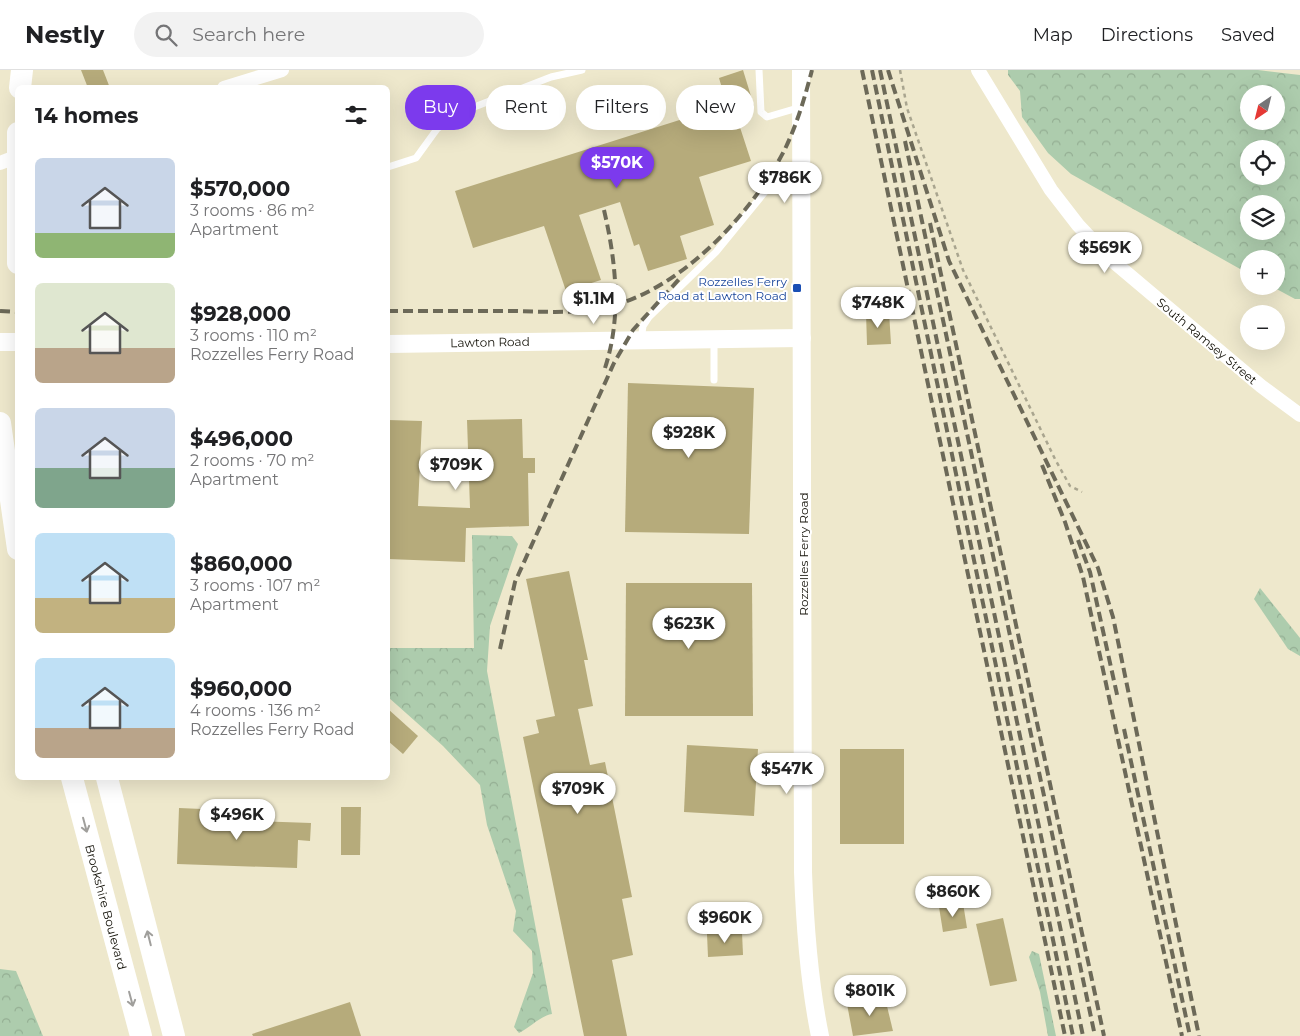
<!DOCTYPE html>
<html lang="en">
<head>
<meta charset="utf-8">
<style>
	body { margin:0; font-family:Montserrat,sans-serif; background:#f2f2f2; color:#202124; height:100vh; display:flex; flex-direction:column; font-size:19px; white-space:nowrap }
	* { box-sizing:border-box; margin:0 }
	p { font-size:16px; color:#757577 }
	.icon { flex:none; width:28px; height:28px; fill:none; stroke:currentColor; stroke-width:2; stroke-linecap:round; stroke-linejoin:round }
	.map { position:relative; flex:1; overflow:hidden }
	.details { position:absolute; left:15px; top:15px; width:375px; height:695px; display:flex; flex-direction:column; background:#fff; border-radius:8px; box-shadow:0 5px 20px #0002 }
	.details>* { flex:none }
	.banner { position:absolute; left:405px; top:15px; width:475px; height:45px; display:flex; gap:10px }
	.needle { width:32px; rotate:215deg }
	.fabs { position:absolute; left:1240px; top:15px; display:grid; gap:10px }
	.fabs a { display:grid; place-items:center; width:45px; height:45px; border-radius:50%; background:#fff; box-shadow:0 5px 20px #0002; font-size:25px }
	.price { position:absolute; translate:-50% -42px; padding:0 11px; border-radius:18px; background:#fff; color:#222; font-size:16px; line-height:32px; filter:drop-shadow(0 1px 2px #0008) }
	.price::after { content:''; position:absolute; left:50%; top:30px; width:15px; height:11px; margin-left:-8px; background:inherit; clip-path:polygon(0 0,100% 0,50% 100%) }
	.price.current { background:#7c3aed; color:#fff }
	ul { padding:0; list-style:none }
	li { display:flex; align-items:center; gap:15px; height:125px; padding:0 20px }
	li span { display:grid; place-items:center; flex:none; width:140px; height:100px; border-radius:8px; color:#555 }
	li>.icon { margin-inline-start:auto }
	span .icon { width:60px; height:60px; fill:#fffc; stroke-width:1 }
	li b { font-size:21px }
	h2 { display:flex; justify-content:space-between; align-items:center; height:60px; padding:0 20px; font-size:21px }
	.pill { padding:0 18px; border-radius:22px; background:#fff; box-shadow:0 5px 20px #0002; font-size:18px; line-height:45px }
	.pill.current { background:#7c3aed; color:#fff }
	header { display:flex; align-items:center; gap:30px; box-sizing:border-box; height:70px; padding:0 25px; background:#fff; border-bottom:1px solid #e0e0e0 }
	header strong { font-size:24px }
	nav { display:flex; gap:28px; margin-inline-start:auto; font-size:18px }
	.search { width:350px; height:45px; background:#f2f2f2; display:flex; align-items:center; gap:12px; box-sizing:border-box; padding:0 18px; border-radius:28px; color:#757577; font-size:19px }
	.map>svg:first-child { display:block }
	.forest { fill:url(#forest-crowns); fill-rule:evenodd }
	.building { fill:#b6ab7b }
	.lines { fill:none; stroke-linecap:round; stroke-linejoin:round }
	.path { stroke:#a9a58f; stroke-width:2.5; stroke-dasharray:4 4; stroke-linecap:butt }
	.service { stroke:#fff; stroke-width:7 }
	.minor { stroke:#fff; stroke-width:14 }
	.tertiary { stroke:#fff; stroke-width:18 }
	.trunk { stroke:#fff; stroke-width:22 }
	.rail { stroke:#6c6958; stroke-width:4; stroke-dasharray:10 5; stroke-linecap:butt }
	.oneway { stroke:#a09f9c }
	.transit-dot { fill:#1a4fb4; stroke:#fff; stroke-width:2 }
	.labels { text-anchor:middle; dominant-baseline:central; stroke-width:4; stroke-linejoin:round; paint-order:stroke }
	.transit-label { font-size:12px; fill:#164399; stroke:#fff; text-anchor:end }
	.street-label { font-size:12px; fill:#121007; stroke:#fff }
</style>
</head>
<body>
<header>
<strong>Nestly</strong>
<div class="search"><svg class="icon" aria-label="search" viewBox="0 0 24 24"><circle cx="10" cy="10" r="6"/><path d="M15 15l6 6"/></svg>Search here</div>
<nav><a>Map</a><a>Directions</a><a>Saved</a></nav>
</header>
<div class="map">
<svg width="1300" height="966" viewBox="0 0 1300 966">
	<defs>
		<pattern id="forest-crowns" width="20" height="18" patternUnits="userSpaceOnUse" patternTransform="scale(1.25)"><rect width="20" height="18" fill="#adccad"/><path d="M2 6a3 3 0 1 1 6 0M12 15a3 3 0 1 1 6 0" fill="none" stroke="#94ae93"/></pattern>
	</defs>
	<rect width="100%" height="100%" fill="#eee8cc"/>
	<!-- forest -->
	<g class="forest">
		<path d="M1008,0H1258L1300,5V229H1295L1271,216H1276V189H1249V204L1071,104L1048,83L1022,47L1020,21L1008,5ZM1249,24H1276V51H1249ZM1249,79H1276V106H1249ZM1249,134H1276V161H1249Z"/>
		<path d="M472,465L512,466L518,474L490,556L487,601L552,944C540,946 531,957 519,963L514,957L533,903L532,881L513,861L516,841L487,755L480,715L443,676L388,627V578H474Z"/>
		<path d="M1260,518L1300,568V586L1288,579L1254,529Z"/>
		<path d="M1032,881L1039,884L1056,966H1048L1040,922L1029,887Z"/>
		<path d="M0,899L16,901L43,966H0Z"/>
	</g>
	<!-- building -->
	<g class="building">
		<path d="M81,0H103L110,18H88Z"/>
		<path d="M743,0L754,36L735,42L751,91L699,107L714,155L680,166L687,189L648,201L639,174L634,176L620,132L579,145L601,210L566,221L544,156L473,178L455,121L727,35L719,8Z"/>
		<path d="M889,242L891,274L867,275L866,243Z"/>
		<path d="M628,313L754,318L749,464L625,462Z"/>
		<path d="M522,349L523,388H535V403H528L529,456L466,458L465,492L388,489V350L422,351L418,436L470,438L467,350Z"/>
		<path d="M569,501L588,590H584L593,636L578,639L590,695L605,692L632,827L622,829L633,885L612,890L627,966H584L523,667L539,663L536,650L555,646L526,509Z"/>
		<path d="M626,513H752L753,646H625Z"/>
		<path d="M388,639L418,666L403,684L388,671Z"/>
		<path d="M687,675L758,679L754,746L684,742Z"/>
		<rect x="840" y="679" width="64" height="95"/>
		<path d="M341,737H361L360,785H341Z"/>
		<path d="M179,738L225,740V750L311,753L310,771L298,770L297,798L177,794Z"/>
		<path d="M963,833L967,858L943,862L939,837Z"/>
		<path d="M1003,848L1017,911L990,916L976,854Z"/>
		<path d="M742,862L743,885L708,887L707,864Z"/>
		<path d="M885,928L893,961L853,966L847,934Z"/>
		<path d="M350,932L361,966H253L252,964Z"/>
	</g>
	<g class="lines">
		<!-- path -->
		<path class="path" d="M900,0L907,38L963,200L1055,389L1070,416L1082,422"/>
		<!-- service -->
		<g class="service">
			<path d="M759,0L761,42L767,47L801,37"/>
			<path d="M388,97L416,88L437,59L459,43L551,7L582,0"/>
			<path d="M641,270L643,256L649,247L716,182L769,117L781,109L801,107"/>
			<path d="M714,310V270"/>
		</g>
		<!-- minor -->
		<g class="minor">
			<path d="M978,0L1051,120L1078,155L1109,188L1261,316L1300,345"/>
			<path d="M224,18L282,0"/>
			<path d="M0,93L18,86"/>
		</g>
		<!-- tertiary -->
		<g class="tertiary">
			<path d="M801,0L803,802C805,858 809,912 820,966"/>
			<path d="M0,272H18"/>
			<path d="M388,274L802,268"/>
		</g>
		<!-- trunk -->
		<g class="trunk">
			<path d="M20,18L22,0"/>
			<path d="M18,63V193"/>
			<path d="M0,353L18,479"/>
			<path d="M72,708L141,966"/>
			<path d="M107,708L174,966"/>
		</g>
		<!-- rail -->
		<g class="rail">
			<path d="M862,0L1065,966"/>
			<path d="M872,0L1073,966"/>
			<path d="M880,0L1083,966"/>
			<path d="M888,0L949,191L1098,498L1113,547L1199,966"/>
			<path d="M905,71L1095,966"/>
			<path d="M604,140C616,192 622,246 605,298"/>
			<path d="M930,153L1104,966"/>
			<path d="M0,241L18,242"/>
			<path d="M388,241C431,241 474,241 517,241C550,242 583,244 615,235C685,215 753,142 785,79C797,54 805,27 812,0"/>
			<path d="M1042,395L1065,452L1083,507L1182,966"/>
			<path d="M1078,470L1090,502L1118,629"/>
			<path d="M500,579L515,512L614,293L633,260L682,206"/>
			<path d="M1124,659L1190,966"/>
		</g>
	</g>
	<!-- one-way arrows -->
	<defs><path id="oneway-shaft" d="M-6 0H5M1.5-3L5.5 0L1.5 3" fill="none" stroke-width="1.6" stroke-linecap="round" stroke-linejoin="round" transform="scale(1.25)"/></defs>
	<g class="oneway">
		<use href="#oneway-shaft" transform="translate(85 755) rotate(75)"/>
		<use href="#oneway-shaft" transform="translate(149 868) rotate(-104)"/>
		<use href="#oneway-shaft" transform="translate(131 929) rotate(75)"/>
	</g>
	<!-- markers -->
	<rect class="transit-dot" x="792" y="213" width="10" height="10" rx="2.5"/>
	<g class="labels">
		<!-- transit labels -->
		<g class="transit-label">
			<text x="787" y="211">Rozzelles Ferry<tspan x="787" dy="14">Road at Lawton Road</tspan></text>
		</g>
		<!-- street labels -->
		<g class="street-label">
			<text transform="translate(1207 271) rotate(40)">South Ramsey Street</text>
			<text transform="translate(490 272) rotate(-1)">Lawton Road</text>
			<text transform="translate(803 484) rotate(-90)">Rozzelles Ferry Road</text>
			<text transform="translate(106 837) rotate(75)">Brookshire Boulevard</text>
		</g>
	</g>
</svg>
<div class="fabs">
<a><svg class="needle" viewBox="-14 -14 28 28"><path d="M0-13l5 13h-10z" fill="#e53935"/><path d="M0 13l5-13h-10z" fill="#757577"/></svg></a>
<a><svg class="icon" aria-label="locate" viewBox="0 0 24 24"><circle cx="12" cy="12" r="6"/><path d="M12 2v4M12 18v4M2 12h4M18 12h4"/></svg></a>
<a><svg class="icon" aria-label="layers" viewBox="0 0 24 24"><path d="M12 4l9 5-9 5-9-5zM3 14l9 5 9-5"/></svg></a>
<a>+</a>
<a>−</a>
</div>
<b class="price current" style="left:617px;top:119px">$570K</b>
<b class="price" style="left:785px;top:134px">$786K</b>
<b class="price" style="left:1105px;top:204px">$569K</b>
<b class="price" style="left:594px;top:255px">$1.1M</b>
<b class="price" style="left:878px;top:259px">$748K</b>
<b class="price" style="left:689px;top:389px">$928K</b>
<b class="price" style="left:456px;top:421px">$709K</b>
<b class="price" style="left:689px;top:580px">$623K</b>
<b class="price" style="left:787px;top:725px">$547K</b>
<b class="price" style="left:578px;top:745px">$709K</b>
<b class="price" style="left:237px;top:771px">$496K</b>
<b class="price" style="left:953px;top:848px">$860K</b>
<b class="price" style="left:725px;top:874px">$960K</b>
<b class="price" style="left:870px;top:947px">$801K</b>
<div class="banner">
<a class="pill current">Buy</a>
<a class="pill">Rent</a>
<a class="pill">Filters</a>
<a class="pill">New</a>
</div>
<section class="details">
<h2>14 homes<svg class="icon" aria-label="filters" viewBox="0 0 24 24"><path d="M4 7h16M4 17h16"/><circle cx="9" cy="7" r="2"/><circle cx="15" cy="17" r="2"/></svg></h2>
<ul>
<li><span style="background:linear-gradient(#c9d6e8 75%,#8fb573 0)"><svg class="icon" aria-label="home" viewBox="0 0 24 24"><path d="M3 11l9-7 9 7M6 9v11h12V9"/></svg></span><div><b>$570,000</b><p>3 rooms · 86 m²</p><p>Apartment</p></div></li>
<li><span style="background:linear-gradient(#dfe7d0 65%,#b9a48a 0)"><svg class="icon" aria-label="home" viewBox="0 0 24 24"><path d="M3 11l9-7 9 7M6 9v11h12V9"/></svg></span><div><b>$928,000</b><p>3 rooms · 110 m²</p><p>Rozzelles Ferry Road</p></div></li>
<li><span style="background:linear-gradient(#c9d6e8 60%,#7fa58c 0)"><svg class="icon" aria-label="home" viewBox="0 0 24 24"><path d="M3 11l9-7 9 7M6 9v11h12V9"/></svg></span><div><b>$496,000</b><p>2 rooms · 70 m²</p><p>Apartment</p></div></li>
<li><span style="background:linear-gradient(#bfe0f5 65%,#c2b280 0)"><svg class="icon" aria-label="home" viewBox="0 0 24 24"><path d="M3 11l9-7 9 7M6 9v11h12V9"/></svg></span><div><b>$860,000</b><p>3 rooms · 107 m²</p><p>Apartment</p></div></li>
<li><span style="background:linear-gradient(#bfe0f5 70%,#b9a48a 0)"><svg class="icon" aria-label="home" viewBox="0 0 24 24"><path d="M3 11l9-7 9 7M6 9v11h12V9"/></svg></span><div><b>$960,000</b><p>4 rooms · 136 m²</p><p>Rozzelles Ferry Road</p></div></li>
</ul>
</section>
</div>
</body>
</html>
